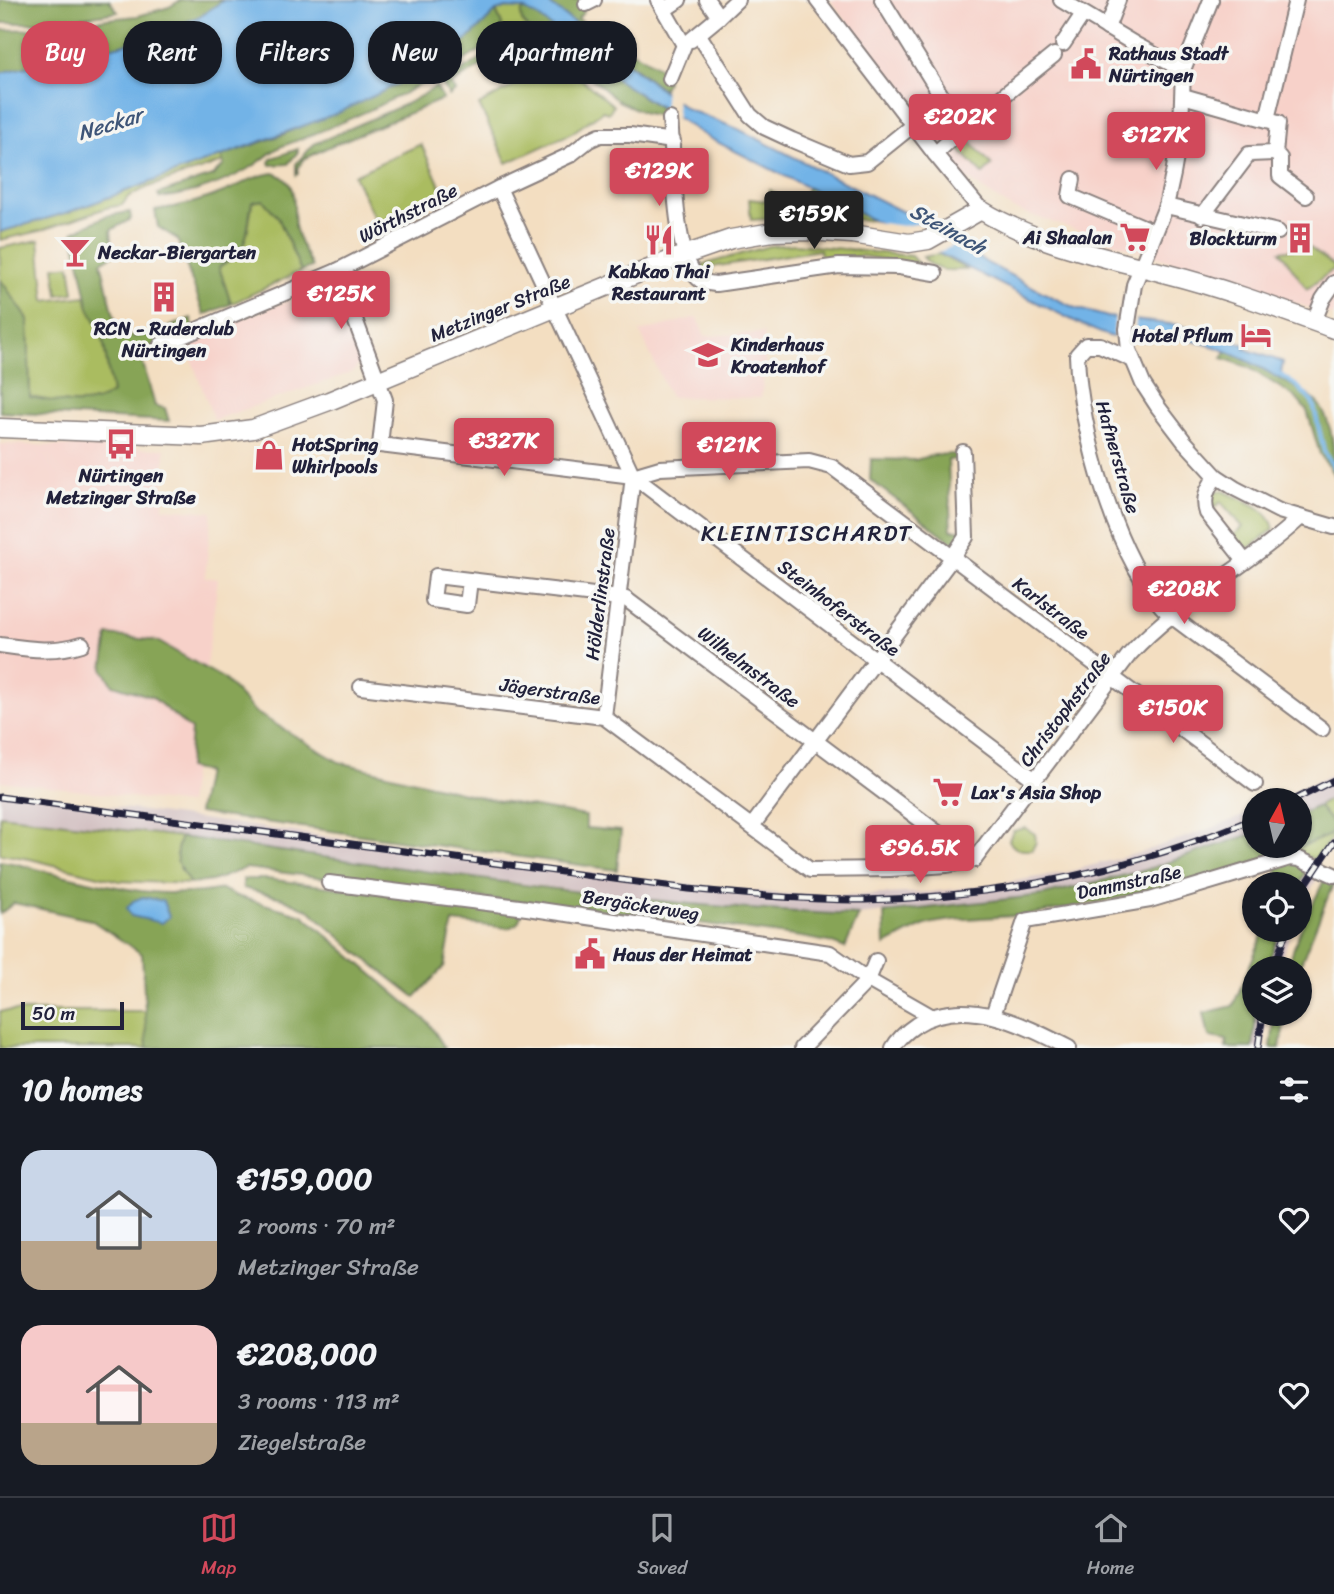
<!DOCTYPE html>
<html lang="en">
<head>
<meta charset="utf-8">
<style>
	body { margin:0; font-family:Sriracha,sans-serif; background:#20242c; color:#f1f3f6; height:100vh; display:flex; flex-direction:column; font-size:26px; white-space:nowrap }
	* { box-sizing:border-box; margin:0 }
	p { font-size:23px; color:#9ea1a6 }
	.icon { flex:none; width:38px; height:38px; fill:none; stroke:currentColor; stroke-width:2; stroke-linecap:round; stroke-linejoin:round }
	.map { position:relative; height:1048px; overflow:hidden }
	.side { display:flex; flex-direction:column; background:#171b24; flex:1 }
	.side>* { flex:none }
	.top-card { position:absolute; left:21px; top:21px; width:700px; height:63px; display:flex; gap:14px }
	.needle { width:46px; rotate:8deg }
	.buttons { position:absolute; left:1242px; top:788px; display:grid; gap:14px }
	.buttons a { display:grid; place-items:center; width:70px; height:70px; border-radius:50%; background:#171b24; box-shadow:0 2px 5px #0004; font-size:35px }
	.scale { position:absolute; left:21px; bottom:18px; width:103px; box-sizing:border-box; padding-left:7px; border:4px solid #22223b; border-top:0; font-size:19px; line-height:24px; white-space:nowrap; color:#22223b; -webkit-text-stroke:5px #f6f6f2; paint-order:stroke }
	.price { position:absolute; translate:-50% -60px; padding:0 16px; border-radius:7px; background:#d1495b; color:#fff; font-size:23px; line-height:46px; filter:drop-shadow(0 2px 4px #0008) }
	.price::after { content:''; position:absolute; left:50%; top:42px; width:21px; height:16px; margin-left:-10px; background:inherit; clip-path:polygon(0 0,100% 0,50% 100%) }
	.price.on { background:#222; color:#fff }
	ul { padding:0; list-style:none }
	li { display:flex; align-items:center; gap:21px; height:175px; padding:0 21px }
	li span { display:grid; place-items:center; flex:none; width:196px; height:140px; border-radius:21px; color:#555 }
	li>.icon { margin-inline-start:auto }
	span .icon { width:84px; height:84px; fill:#fffc; stroke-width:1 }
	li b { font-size:30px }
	h2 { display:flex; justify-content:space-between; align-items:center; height:84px; padding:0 21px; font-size:30px }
	.tag { padding:0 24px; border-radius:28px; background:#171b24; box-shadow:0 2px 5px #0004; font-size:24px; line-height:63px }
	.tag.on { background:#d1495b; color:#fff }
	.menu { display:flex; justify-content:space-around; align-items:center; height:98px; border-top:2px solid #363941; background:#171b24; font-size:19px; color:#9ea1a6 }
	.menu a { display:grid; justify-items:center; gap:4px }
	.menu .on { color:#d1495b }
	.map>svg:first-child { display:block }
	.built { fill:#f7d1c9 }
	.industrial { fill:#d2bfc1 }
	.green { fill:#aabc60; stroke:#666f4e; stroke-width:2 }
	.forest { fill:#87a456; stroke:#546348; stroke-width:2 }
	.water { fill:#72b3e7; stroke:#4a6a91; stroke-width:2 }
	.pier { fill:#f3dec1 }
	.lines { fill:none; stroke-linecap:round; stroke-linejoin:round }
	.stream { stroke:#72b3e7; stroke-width:4.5 }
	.minor-casing { stroke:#8a807e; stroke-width:18 }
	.major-casing { stroke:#8a807e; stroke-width:21 }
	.minor { stroke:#fff; stroke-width:14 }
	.major { stroke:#fff; stroke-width:18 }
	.rail-casing { stroke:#22223b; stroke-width:7 }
	.rail { stroke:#f6f6f2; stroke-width:4.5; stroke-dasharray:13; stroke-linecap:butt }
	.labels { text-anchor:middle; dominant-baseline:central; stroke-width:7; stroke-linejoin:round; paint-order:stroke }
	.poi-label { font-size:19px; font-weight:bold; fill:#22223b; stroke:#f6f6f2; text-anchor:start }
	.street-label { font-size:19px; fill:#22223b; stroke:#f6f6f2 }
	.water-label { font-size:21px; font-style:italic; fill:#3e5577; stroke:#f6f6f2 }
	.quarter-label { font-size:23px; letter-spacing:2px; fill:#22223b; stroke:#f6f6f2 }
</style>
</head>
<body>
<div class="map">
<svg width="1334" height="1048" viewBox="0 0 1334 1048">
	<rect width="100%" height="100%" fill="#f6f6f2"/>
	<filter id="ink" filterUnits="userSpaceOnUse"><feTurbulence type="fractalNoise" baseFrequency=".0143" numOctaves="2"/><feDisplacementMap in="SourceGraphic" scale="14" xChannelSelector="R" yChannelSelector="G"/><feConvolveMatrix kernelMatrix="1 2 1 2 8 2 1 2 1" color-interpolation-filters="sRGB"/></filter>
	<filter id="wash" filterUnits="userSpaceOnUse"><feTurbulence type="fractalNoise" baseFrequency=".00686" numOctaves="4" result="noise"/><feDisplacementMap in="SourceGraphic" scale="28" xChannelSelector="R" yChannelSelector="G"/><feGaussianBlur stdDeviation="1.57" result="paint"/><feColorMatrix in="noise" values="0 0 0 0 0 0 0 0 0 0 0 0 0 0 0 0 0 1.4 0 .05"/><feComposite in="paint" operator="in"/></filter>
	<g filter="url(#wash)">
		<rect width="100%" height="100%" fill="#f3dec1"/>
		<!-- built -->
		<g class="built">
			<path d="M830,0H1334V316L1013,209L966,178Z"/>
			<path d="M322,287L337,290L361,361L353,372L214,420L185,342Z"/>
			<path d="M697,317L705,336L764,333L765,367L761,398L670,397L640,332Z"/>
			<path d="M0,444L165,449L163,508L212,512L205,577L218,579L188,804L0,781Z"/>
		</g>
		<!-- industrial -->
		<g class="industrial">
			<path d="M1334,773V797L1318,806L1300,814V800H1279Z"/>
			<path d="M0,791L625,878L782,894L860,895L930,892L1005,883L1067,872L1139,853L1215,827L1255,811V833L1141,871L1043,895L859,915L782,913L679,904L0,815Z"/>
			<path d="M1320,873L1300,909V886L1304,878Z"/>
			<path d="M1281,929H1292L1278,968H1266Z"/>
			<path d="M1256,1013H1268L1264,1048H1254Z"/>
		</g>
		<!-- green -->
		<g class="green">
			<path d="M506,8L524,9C518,18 524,23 530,30L510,31L501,37L502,25L496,11Z"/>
			<path d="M549,66L560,72H572L614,106L608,113L603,111L572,133L507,163L479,105Z"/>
			<path d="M963,134L992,165L983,174L953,143Z"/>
			<path d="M421,144L444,194L377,224L354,175Z"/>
			<path d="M221,156L223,162L151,186L129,196L122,205L106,208L40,231L0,240V232L69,212Z"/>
			<path d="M808,187L876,221L806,215L802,198Z"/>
			<path d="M770,190C782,197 791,203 796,217L751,220L749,199L765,201Z"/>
			<path d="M263,200L278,217L301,271L231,304L219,267C250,248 247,235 252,202Z"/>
			<path d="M39,240L45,301L86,296L89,308L102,333L112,393C88,410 57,402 30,398L28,319L0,279V248Z"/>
			<path d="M796,244L911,256L919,265L862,256L821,258L820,250L712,267L713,276L703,274L702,265L769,246Z"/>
			<path d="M1309,247L1334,266V269L1307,289L1280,251Z"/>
			<path d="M939,254L968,270C948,269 939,275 923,257Z"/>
			<path d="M70,265L74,293L58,295L54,267Z"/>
			<path d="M1217,491H1223C1241,500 1269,506 1274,529L1249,548L1242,545L1233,536L1243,527L1221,502L1212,509V494Z"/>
			<path d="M1334,797V835L1315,859L1288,852L1330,835L1334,825L1318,806Z"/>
			<path d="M0,815L181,837C172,858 178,866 190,884L119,881L30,859L0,854Z"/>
			<path d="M1025,828L1035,834L1036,842L1032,850C1021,850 1014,851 1009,840L1013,831Z"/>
			<rect x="0" y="1011" width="147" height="37"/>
		</g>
		<!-- forest -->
		<g class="forest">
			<path d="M0,0H109L118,12L47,23H0Z"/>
			<path d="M181,0H224L202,15L156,37L0,73V30L51,29L106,19L138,16L169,7Z"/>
			<path d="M544,0H580L584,11L578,19L662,69L667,81L663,89Z"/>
			<path d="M524,9L539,17L618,80L664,111L663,116L645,113L618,101L559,50L530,30L522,21L521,13Z"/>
			<path d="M496,11L502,25L501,37C432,83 359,118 280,147C269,153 263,160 253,166C223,184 194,194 160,198L158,194L212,176L224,165L221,156L282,135L448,54L470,37Z"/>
			<path d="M520,34C539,37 554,55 568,68C554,66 536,49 521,43L451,84L455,91L449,96L442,83L496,49L511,36Z"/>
			<path d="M436,87L443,99L326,148L304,159L298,168V174L296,175V164L314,144L408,103Z"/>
			<path d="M298,149V152L288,164L270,165L269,162L272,158Z"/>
			<path d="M274,173C300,182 292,204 295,225C297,239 306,254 312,267L301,271L278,217L263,200L252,202C245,237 252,246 219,267L231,304L204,315L177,239L158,227L155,210C177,207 200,202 221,193C242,185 251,176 274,173Z"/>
			<path d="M130,212L131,219L111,230L113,255L101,262L117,328L133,337L156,332L191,318L194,329L159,344L139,349L155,406L165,408L169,421L0,412V279L28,319L30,397C58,402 89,410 112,393L102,333L89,308L73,232L106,216Z"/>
			<path d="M1226,351C1244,359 1312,393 1320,406C1334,428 1334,450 1334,475L1320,454L1307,411L1295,397L1248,367L1222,358Z"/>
			<path d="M955,454L958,456V459L948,460L951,530H961L960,537L955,544L870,480L871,459L915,460L934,455Z"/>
			<path d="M108,635L157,641L224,679L255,712L339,762L484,798L586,816V828L621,831L617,870L198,813L206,772L188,768L191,730L152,697L113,685L103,669Z"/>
			<path d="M1318,806L1334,825L1330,835C1238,873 1143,895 1045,912C1010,919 974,916 939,922C920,924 902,937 885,945L884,913L1043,895L1142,871L1255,833V845H1300V814Z"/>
			<path d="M181,837C406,867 631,907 859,915L845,948L829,942L801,937L583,907L507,901L246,868L212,881L190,884C178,866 172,858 181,837Z"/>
			<path d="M0,861C18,863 35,869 53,873C108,886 165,901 222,889L236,896L303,915L428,1022L445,1048H147L142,954L91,920L14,903L0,914Z"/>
			<path d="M1295,863L1307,868L1300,884H1286L1275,868Z"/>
			<path d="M1325,878L1334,882L1299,968H1287L1299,933Z"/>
			<path d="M243,879H267L523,911L518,923L509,928L453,922L444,967L415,997L358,953L309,910L282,898L243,888Z"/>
			<path d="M1265,929H1281L1266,968H1255L1256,1013L1253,1048H1226L1227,1040L1209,1037L1204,1013L1233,1006Z"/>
			<path d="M1275,1013H1286L1280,1048H1271Z"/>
		</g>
		<!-- water -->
		<g class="water">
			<path d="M224,0H544L687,109L738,129L923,222L962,245L987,263L1050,296L1075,308L1108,317L1178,325L1246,345L1245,349L1283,362L1280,379C1250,360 1216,343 1180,339C1166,338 1152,341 1137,341C1115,341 1096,331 1076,322L707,137L618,80L539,17L524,9L506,8L496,11L470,37L448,54L392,87L338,113L69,212L0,232V73L156,37L202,15Z"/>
			<path d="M143,897L163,901L169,917L162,923L131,916L127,908L133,901Z"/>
		</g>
		<!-- pier -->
		<g class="pier">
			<path d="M665,85L676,95L677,118L663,115Z"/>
			<path d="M868,221L903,226L929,222L963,241L934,255Z"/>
			<path d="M1115,315L1136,319L1135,341L1113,339Z"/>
		</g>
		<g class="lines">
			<!-- stream -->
			<path class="stream" d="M1278,373L1298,387L1313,403L1324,451L1334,468"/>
		</g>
	</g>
	<g filter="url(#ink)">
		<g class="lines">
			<!-- minor casing -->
			<g class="minor-casing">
				<g id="minor">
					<path d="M658,0L684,45L670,79"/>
					<path d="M817,0L935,154L981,210"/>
					<path d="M882,0L962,129"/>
					<path d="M1061,0L1138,46L1183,70"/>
					<path d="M1211,0L1183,70L1181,128L1173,174L1166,206L1134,285L1127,329L1129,350L1143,384L1158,407L1184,441L1216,476L1236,489L1279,511L1334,527"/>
					<path d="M586,4L594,0"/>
					<path d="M664,10L679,0"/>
					<path d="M719,17L737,0"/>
					<path d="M1107,28L1118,0"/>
					<path d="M699,35L750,115L764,127L792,140L849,164L867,162L913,125"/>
					<path d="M691,40L719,17L707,0"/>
					<path d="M1063,44L1083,14"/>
					<path d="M1183,96L1278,123L1275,153L1249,154L1202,216"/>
					<path d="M670,119C674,156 673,250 696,276C702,283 708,283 716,284L839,266L899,267L935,273"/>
					<path d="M1267,119L1296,0"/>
					<path d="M1275,153L1280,158V176L1306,196"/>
					<path d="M935,154L962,129L1054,55"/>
					<path d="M1073,179L1070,196L1155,232"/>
					<path d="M499,188L633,476L1035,780"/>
					<path d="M1166,206L1278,232"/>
					<path d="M337,271L385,400L380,445L633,476L660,468L809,461L832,467L1255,784"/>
					<path d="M1314,321L1323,299L1334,283"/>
					<path d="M161,345L337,271L499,188L570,155L589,140L600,135H630L673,141"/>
					<path d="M1131,359L1100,345H1086L1077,355C1079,427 1117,565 1170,615L1322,729"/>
					<path d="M1216,476C1208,488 1202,498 1207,513L1244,560"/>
					<path d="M470,580L467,605L433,600L436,576L619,598L626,599L974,860"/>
					<path d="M0,645C29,649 54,653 82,644"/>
					<path d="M361,687L604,717L810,870L890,869L947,865L974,860"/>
					<path d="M604,717L633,476"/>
					<path d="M752,826L952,558L966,537L963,452"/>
					<path d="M974,860L1129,655C1179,600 1246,568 1300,518"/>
					<path d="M329,883L527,908L830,953L868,980L931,1016"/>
					<path d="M993,1015L1025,921L1150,900L1290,858L1299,859L1334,875"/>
					<path d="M802,1048L868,980L876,961"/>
					<path d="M893,1048C898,1039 907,1031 916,1025C965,994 1024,1025 1069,1048"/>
				</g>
			</g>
			<!-- major casing -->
			<g class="major-casing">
				<path id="major" d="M0,428L201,436L253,429L329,401L673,259L731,239L773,232L808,231L852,234L909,243L928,240L981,210C1036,244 1104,257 1167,274C1223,288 1279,309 1334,329"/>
			</g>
			<!-- minor -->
			<use href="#minor" class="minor"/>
			<!-- major -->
			<use href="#major" class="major"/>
			<!-- rail casing -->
			<g class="rail-casing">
				<g id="rail">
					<path d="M0,797L689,889C748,895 806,900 865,900C998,897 1132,871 1255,818"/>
					<path d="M1294,800L1334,780"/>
					<path d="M1300,897L1306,884L1334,842"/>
					<path d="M1274,968L1287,929"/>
					<path d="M1258,1048L1263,1013"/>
				</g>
			</g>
			<!-- rail -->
			<use href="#rail" class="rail"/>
		</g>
	</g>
	<!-- icons -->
	<defs>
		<g id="civic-bare" transform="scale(2.415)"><path d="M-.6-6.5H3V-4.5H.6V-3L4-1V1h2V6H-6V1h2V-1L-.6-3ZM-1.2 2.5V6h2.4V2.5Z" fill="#d1495b" stroke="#f6f6f2" stroke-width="2.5" paint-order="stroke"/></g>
		<g id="supermarket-bare" transform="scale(2.415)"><path d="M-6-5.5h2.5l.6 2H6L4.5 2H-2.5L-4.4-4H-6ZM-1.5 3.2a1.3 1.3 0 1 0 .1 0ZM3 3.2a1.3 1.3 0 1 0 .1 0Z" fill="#d1495b" stroke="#f6f6f2" stroke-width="2.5" paint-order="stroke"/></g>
		<g id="building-bare" transform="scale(2.415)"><path d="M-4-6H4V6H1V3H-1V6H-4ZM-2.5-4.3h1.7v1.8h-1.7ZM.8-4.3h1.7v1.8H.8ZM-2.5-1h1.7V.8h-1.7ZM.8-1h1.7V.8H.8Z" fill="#d1495b" stroke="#f6f6f2" stroke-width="2.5" paint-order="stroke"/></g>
		<g id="restaurant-bare" transform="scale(2.415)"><path d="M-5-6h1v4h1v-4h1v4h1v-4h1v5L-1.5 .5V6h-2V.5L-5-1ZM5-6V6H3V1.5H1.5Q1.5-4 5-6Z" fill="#d1495b" stroke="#f6f6f2" stroke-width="2.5" paint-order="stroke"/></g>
		<g id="bar-bare" transform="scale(2.415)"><path d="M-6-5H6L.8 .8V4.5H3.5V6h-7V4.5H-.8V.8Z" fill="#d1495b" stroke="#f6f6f2" stroke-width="2.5" paint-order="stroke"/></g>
		<g id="hotel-bare" transform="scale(2.415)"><path d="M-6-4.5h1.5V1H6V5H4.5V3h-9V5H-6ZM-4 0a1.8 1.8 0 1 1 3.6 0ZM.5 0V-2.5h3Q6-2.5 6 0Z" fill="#d1495b" stroke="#f6f6f2" stroke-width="2.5" paint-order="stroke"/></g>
		<g id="school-bare" transform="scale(2.415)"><path d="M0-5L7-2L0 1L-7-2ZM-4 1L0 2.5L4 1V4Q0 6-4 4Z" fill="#d1495b" stroke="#f6f6f2" stroke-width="2.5" paint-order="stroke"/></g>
		<g id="bus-bare" transform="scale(2.415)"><path d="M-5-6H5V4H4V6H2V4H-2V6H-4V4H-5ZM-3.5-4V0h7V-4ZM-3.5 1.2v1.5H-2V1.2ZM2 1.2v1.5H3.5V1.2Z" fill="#d1495b" stroke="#f6f6f2" stroke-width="2.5" paint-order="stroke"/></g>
		<g id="shop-bare" transform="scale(2.415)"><path d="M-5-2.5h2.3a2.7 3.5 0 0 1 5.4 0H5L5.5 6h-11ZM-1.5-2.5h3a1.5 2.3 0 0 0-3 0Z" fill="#d1495b" stroke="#f6f6f2" stroke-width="2.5" paint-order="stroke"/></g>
	</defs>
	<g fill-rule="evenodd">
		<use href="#civic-bare" x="1086" y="64"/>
		<use href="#supermarket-bare" x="1135" y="237"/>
		<use href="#building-bare" x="1300" y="238"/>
		<use href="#restaurant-bare" x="659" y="240"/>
		<use href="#bar-bare" x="75" y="252"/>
		<use href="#building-bare" x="164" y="297"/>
		<use href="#hotel-bare" x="1256" y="335"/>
		<use href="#school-bare" x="708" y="355"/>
		<use href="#bus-bare" x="121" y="444"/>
		<use href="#shop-bare" x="269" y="455"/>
		<use href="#supermarket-bare" x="948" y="792"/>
		<use href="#civic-bare" x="590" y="954"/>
	</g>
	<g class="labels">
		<!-- poi labels -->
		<g class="poi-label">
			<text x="1109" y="53">Rathaus Stadt<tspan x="1109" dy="22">Nürtingen</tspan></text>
			<text x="1112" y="237" text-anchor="end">Ai Shaalan</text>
			<text x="1277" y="238" text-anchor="end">Blockturm</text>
			<text x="98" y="252">Neckar-Biergarten</text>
			<text x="659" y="271" text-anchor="middle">Kabkao Thai<tspan x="659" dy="22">Restaurant</tspan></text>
			<text x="164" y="328" text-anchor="middle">RCN - Ruderclub<tspan x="164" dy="22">Nürtingen</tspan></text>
			<text x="1233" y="335" text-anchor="end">Hotel Pflum</text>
			<text x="731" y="344">Kinderhaus<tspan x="731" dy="22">Kroatenhof</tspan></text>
			<text x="292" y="444">HotSpring<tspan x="292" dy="22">Whirlpools</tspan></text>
			<text x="121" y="475" text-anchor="middle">Nürtingen<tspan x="121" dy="22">Metzinger Straße</tspan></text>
			<text x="971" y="792">Lax's Asia Shop</text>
			<text x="613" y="954">Haus der Heimat</text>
		</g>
		<!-- street labels -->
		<g class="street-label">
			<text transform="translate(408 213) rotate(-27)">Wörthstraße</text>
			<text transform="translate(500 308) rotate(-22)">Metzinger Straße</text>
			<text transform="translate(1118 457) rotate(74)">Hafnerstraße</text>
			<text transform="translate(600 594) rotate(-83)">Hölderlinstraße</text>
			<text transform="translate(839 608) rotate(37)">Steinhoferstraße</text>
			<text transform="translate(1051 608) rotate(37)">Karlstraße</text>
			<text transform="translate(749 667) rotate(37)">Wilhelmstraße</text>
			<text transform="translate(550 691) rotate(8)">Jägerstraße</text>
			<text transform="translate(1065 709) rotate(-53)">Christophstraße</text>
			<text transform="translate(1129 882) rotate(-12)">Dammstraße</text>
			<text transform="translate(641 905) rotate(9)">Bergäckerweg</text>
		</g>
		<!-- water labels -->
		<g class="water-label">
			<text transform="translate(110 124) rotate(-17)">Neckar</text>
			<text transform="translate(948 229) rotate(29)">Steinach</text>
		</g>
		<!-- quarter labels -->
		<g class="quarter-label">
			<text x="807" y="533">KLEINTISCHARDT</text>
		</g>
	</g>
</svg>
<div class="buttons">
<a><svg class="needle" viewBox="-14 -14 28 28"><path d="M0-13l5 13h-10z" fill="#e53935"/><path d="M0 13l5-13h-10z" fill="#9ea1a6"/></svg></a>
<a><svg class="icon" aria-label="locate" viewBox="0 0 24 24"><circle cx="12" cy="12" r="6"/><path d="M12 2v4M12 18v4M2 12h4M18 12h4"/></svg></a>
<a><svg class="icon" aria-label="layers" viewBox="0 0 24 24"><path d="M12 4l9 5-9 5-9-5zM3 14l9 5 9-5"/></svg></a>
</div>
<div class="scale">50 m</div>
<b class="price" style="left:960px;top:154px">€202K</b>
<b class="price" style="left:1156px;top:172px">€127K</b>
<b class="price" style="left:659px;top:208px">€129K</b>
<b class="price on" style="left:814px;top:251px">€159K</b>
<b class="price" style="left:341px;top:331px">€125K</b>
<b class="price" style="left:504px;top:478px">€327K</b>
<b class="price" style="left:729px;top:482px">€121K</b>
<b class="price" style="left:1184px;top:626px">€208K</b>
<b class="price" style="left:1173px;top:745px">€150K</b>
<b class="price" style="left:920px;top:885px">€96.5K</b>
<div class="top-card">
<a class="tag on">Buy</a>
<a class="tag">Rent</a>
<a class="tag">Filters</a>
<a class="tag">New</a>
<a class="tag">Apartment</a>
</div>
</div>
<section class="side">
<h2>10 homes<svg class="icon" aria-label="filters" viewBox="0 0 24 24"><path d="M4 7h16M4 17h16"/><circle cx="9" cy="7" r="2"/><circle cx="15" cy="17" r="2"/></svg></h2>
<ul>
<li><span style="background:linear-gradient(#c9d6e8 65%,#b9a48a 0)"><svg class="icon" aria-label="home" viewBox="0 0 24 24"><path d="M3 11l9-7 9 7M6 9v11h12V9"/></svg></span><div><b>€159,000</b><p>2 rooms · 70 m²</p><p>Metzinger Straße</p></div><svg class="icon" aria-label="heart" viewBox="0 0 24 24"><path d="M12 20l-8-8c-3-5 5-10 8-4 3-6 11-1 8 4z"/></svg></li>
<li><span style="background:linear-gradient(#f6c9c9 70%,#b9a48a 0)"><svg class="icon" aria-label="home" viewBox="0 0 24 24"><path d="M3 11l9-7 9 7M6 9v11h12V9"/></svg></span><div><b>€208,000</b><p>3 rooms · 113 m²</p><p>Ziegelstraße</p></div><svg class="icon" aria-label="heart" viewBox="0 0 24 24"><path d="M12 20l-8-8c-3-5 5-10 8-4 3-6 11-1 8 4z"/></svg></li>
</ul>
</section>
<nav class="menu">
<a class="on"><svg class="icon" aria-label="map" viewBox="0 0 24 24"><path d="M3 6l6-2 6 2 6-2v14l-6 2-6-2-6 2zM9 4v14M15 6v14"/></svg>Map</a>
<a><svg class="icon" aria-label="saved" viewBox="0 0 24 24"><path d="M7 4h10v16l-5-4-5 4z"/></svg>Saved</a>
<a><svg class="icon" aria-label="home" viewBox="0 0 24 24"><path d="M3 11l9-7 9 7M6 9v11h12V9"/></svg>Home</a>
</nav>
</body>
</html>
